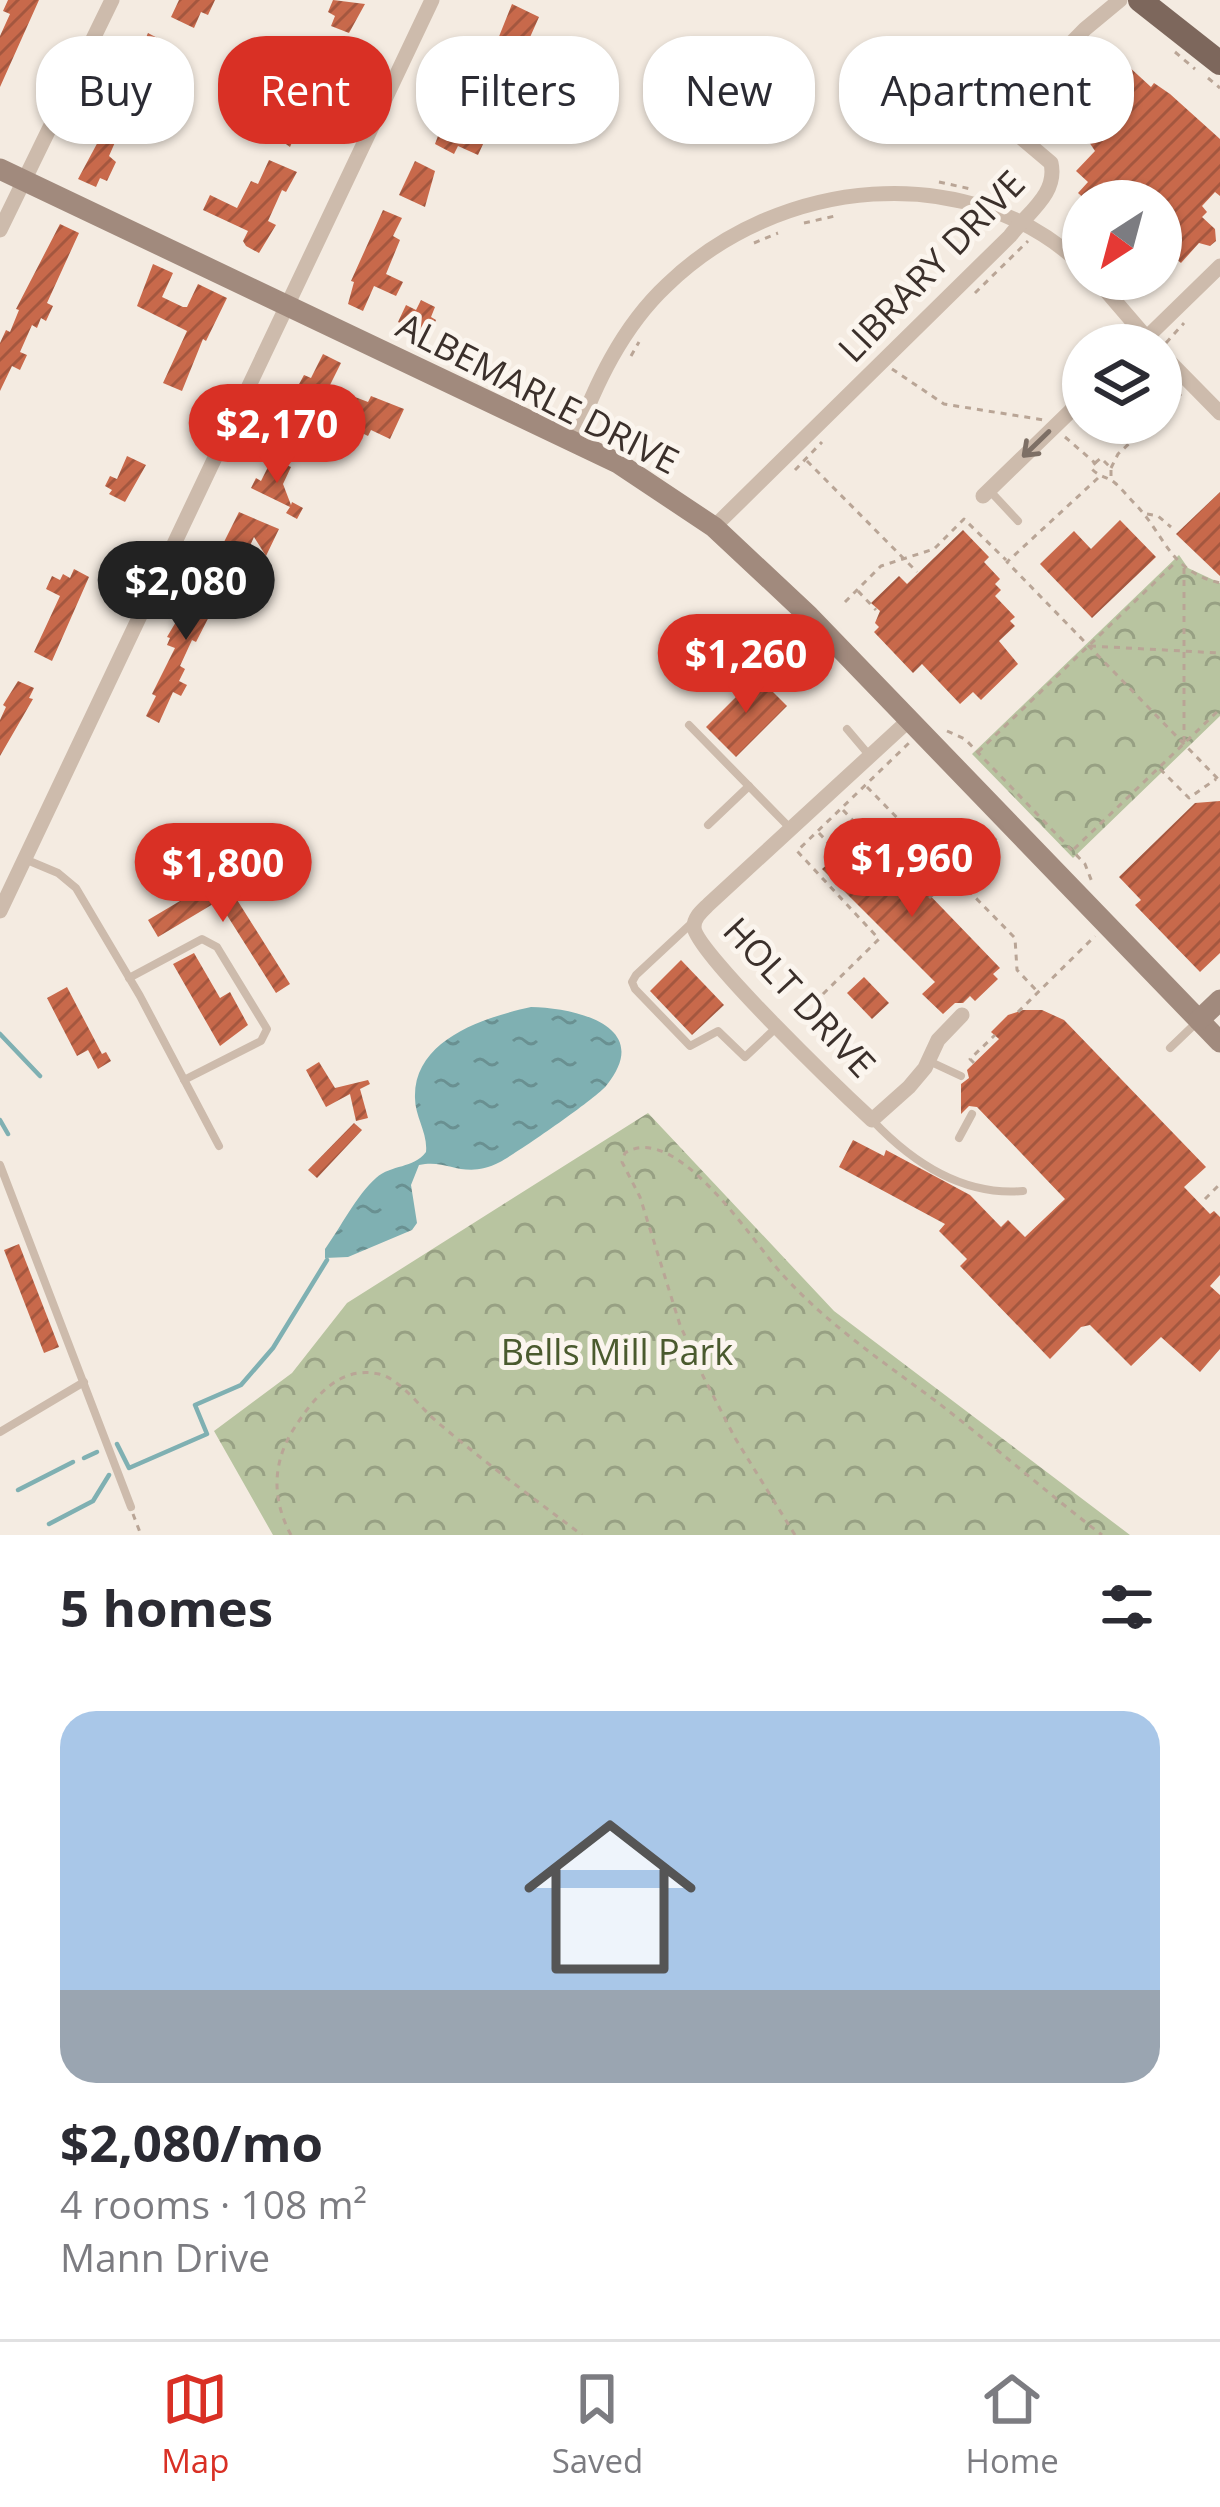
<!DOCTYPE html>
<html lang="en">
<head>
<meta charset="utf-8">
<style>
	body { margin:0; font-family:"Open Sans",sans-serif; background:#f2f2f3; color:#2b2b33; height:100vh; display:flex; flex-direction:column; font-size:45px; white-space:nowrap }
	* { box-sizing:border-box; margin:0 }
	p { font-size:39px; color:#7c7c81 }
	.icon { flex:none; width:66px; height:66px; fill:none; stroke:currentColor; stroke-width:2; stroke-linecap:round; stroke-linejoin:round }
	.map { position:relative; height:1535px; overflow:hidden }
	.details { display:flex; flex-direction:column; background:#fff; flex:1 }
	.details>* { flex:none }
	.top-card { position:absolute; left:36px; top:36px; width:1149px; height:108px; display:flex; gap:24px }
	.needle { width:78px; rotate:216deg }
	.buttons { position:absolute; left:1062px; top:180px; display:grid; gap:24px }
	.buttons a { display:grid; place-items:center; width:120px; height:120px; border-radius:50%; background:#fff; box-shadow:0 3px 9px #0004; font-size:60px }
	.price { position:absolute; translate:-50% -102px; padding:0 27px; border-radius:42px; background:#d93025; color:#fff; font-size:39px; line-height:78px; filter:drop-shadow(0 3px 6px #0008) }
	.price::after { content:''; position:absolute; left:50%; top:72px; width:36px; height:27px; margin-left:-18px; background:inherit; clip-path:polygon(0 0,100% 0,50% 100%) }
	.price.on { background:#222; color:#fff }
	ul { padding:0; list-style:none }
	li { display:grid; align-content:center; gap:24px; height:636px; padding:0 60px }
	li span { display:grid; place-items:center; height:372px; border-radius:36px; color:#555 }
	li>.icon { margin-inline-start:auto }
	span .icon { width:216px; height:216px; fill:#fffc; stroke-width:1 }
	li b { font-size:51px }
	h2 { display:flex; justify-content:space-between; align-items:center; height:144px; padding:0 60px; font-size:51px }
	.chip { padding:0 42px; border-radius:48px; background:#fff; box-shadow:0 3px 9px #0004; font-size:42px; line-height:108px }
	.chip.on { background:#d93025; color:#fff }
	.dock { display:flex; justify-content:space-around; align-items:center; height:168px; border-top:3px solid #e1e1e2; background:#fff; font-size:33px; color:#7c7c81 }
	.dock a { display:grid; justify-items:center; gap:6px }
	.dock .on { color:#d93025 }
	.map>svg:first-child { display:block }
	.park { fill:url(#park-crowns) }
	.water { fill:url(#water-ripples) }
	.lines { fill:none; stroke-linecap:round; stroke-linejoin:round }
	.stream { stroke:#7fb0b2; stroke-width:4.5 }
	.building { fill:url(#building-hatch) }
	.path { stroke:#b9a596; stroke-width:3; stroke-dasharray:6 6; stroke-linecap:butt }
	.lane { stroke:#cdbbac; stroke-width:8 }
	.street { stroke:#cdbbac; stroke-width:15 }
	.secondary { stroke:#a18a7d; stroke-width:21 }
	.primary { stroke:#7d675c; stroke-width:24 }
	.oneway { stroke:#7d6f65 }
	.labels { text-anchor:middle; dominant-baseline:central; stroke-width:10; stroke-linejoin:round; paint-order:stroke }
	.street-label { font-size:36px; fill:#3b302b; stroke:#fbf5ee }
	.park-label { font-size:36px; fill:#4a5a2e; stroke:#fbf5ee }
</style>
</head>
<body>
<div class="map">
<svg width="1220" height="1535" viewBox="0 0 1220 1535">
	<defs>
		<pattern id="park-crowns" width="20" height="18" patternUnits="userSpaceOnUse" patternTransform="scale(3)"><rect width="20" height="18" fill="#b8c4a0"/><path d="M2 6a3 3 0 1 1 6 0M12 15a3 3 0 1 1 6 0" fill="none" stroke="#97a083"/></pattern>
		<pattern id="water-ripples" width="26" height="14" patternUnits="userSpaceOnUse" patternTransform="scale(3)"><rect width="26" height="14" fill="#7fb0b2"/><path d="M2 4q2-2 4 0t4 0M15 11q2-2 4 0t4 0" fill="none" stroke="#699091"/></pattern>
		<pattern id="building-hatch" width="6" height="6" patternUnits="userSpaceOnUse" patternTransform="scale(3)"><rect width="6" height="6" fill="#c8694b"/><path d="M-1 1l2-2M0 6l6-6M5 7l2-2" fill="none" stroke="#a4573f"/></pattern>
	</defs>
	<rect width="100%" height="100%" fill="#f4ebe1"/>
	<!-- park -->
	<g class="park">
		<path d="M1179,555L1188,568L1220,583V716L1073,858L972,754Z"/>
		<path d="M648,1113L834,1311L1130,1535H273L214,1431L292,1373L347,1303Z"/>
	</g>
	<!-- water -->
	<path class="water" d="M531,1007C576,1008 655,1026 606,1086C595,1099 517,1153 500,1162C463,1181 449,1158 419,1165L411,1185L417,1223L412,1230L348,1257L325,1258V1249C341,1227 356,1196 376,1178C392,1164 413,1169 426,1152C428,1133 415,1117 415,1098C413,1039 486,1017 531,1007Z"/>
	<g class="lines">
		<!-- stream -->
		<g class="stream">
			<path d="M0,1034L40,1076"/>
			<path d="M0,1120L8,1134"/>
			<path d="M117,1444L129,1468L207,1434L195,1405L241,1385L273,1348L327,1260"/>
			<path d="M84,1458L97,1452"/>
			<path d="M18,1490L73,1462"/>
			<path d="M49,1524L93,1501L109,1475"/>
		</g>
	</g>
	<!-- building -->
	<g class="building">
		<path d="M8,0H39L0,87V36L10,14L3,11Z"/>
		<path d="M179,0H215L208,15L201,12L194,28L171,17Z"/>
		<path d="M333,0L365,4L349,33L331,26L335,16L328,12Z"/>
		<path d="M512,4L539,17L523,53L507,47L494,77L474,68L468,81L449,78L466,42L492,54Z"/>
		<path d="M148,33L165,42L148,78L132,70Z"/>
		<path d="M323,44L343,54L327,84L323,83L319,91L290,76L297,61L310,68Z"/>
		<path d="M1127,65L1151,87L1154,83L1170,94L1220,139V196L1215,192L1202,206L1207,212L1202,217L1215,229L1216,241L1210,246L1199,243L1181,263L1169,253L1161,262V201H1087L1078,193L1088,182L1076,171L1095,151L1085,136L1093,122L1058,91L1078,69L1103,91Z"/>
		<path d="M126,92L142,99L135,114L148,120L139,140L120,131L109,156L116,162L107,181L100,178L96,187L78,179L107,125L104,124L108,114L114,117Z"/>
		<path d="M293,109L312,118L300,141L294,138L290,147L272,134L284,110L291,114Z"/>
		<path d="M446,114L463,122L459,130L484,142L478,155L458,146L454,154L435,144Z"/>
		<path d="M269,160L297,172L286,192L282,190L268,221L276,225L259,253L246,246L243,241L248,231L203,210L210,195L237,208L251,181L258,184Z"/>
		<path d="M415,161L435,171L425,207L399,195Z"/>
		<path d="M383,210L402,218L393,236L400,240L386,274L403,282L396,296L374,286L363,311L348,304L354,282L351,281Z"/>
		<path d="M60,224L79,233L47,303L53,306L46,321L41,318L37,328L32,325L20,352L27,355L20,370L12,366L0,391V343L6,330L10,332L19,310L16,309Z"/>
		<path d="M153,264L173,273L162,297L183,307H187L198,284L227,298L206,341L203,339L182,391L163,383L187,331L137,306Z"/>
		<path d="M421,300L435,307L431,317L436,320L428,338L398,322L406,305L416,310Z"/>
		<path d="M323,354L341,363L329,387L368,402L371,396L404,409L390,439L371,430L368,436L356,430L362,417L298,386L304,375L311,378Z"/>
		<path d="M293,405L311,414L302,435L308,438L303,448L280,437Z"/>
		<path d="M127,456L146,465L125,502L109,494L112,490L105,486L110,476L117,479Z"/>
		<path d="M272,459L291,467L283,484L291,505L292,502L303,508L297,519L286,513L290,507L251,488L256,478L261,481Z"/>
		<path d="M1220,492V576L1176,534Z"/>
		<path d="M239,512L279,529L266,556L254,537L249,548L243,545L238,556L221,548Z"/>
		<path d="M1120,520L1156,557L1092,618L1040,564L1074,531L1091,549Z"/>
		<path d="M963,530L989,557L984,562L1000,579L995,584L1001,590L995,596L1015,617L1010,621L1015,626L999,641L1018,664L981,700L973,692L960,704L922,664L913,673L874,632L879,627L875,623L880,611L871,603L899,576L907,584Z"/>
		<path d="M74,569L89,577L52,661L34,652L60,596L46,589L52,576L60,580L63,574L70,578Z"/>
		<path d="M211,570L226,577L220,589L229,593L223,607L216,603L196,642L192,640L180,666L185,669L179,681L187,685L181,696L173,692L159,723L146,716L156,696L152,694L175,648L167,645L170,638L167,637L180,615L188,619Z"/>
		<path d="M757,676L787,706L736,757L706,727Z"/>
		<path d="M18,681L34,688L29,698L33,699L0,756V720L6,707L3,705Z"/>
		<path d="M1220,801V953L1200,972L1135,905L1141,900L1119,877L1195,803Z"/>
		<path d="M865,828L1000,968L993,974L998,979L975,1001L970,996L963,1003H955L943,1014L922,994L935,982L822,869L831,861L825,855L853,829L858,835Z"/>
		<path d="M222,876L290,984L276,993L218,901L158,937L148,920Z"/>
		<path d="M194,953L220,998L230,992L248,1025L220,1046L173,964Z"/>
		<path d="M681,960L724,1005L692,1035L650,991Z"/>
		<path d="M864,977L889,1003L872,1019L847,993Z"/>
		<path d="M67,987L102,1054L106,1052L111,1061L98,1069L88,1050L77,1056L47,998Z"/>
		<path d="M1023,1010H1042L1064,1020L1206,1167L1184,1187L1210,1214L1214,1211L1220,1217V1275L1210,1286L1220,1295V1349L1200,1372L1161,1337L1131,1366L1090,1325L1081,1327L1050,1359L960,1266L967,1259L939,1231L945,1224L839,1167L853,1140L884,1156L886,1150L970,1195L1001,1227L1008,1220L1025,1237L1065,1199L977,1107L969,1106L961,1114V1084L969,1078L967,1070L999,1039L991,1032L1008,1015Z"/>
		<path d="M319,1062L335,1088L368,1080L370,1084L360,1089L368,1118L356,1121L350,1094L326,1107L306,1070Z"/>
		<path d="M354,1123L362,1130L317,1178L308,1170Z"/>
		<path d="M19,1244L59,1347L44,1353L4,1250Z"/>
	</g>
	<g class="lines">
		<!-- path -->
		<g class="path">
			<path d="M1175,52L1195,69"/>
			<path d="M1208,78L1220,88"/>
			<path d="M939,182L971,189"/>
			<path d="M804,223L835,216"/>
			<path d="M754,243L778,233"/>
			<path d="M975,293L1028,241"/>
			<path d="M1166,343L1184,323"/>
			<path d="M1121,345L1127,335"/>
			<path d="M631,356L639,342"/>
			<path d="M892,369L944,404L1044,420"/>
			<path d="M1161,413L1181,394"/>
			<path d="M1065,437L1095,463L1091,468C1099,477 1106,476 1115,483C1122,489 1129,498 1136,505C1165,535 1169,571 1220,583"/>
			<path d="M807,461L917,572"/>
			<path d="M1095,463L1101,458L1111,468V477"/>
			<path d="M1111,468L1118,454L1151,423"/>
			<path d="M795,470L822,442"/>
			<path d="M1098,478L1007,562L1220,781"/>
			<path d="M1147,514L1158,516L1171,527"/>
			<path d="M1184,568V744"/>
			<path d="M858,591L876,610"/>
			<path d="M845,602L881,566L934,549L964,519L1006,560"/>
			<path d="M1090,646L1220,653"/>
			<path d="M947,731L965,739L1085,864L1092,882"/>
			<path d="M978,752L1177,561"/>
			<path d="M1160,769L1189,798L1216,779"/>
			<path d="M867,787L1015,938L1017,970L1037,991"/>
			<path d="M843,810L862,830"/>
			<path d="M819,833L833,848"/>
			<path d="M1074,849L1220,709"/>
			<path d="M929,898L998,837"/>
			<path d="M823,994L879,939L797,851L910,742"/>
			<path d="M1018,1012L1095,936"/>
			<path d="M974,1063L970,1059L995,1035"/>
			<path d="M1205,1199L1220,1184"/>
			<path d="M133,1514L141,1535"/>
			<path d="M291,1535C272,1500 272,1464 293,1430C313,1399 338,1365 379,1374C400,1379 420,1407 436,1421C483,1461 533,1498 582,1535"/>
			<path d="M795,1535L735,1438L703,1376L680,1325L640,1197L622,1162L625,1153C676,1121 751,1239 781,1273C827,1324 882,1361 937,1402C993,1445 1046,1492 1102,1535"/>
		</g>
		<!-- lane -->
		<g class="lane">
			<path d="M990,491L1018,521"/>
			<path d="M689,725L789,827"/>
			<path d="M847,729L869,755"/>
			<path d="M708,825L749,786"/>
			<path d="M27,860L58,873L76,888L140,996L219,1146"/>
			<path d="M694,921L636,975L632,982L635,989L690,1046L718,1031L745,1057L778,1026"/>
			<path d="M129,978L202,939L217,947L267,1029L261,1041L184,1080"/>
			<path d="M1170,1048L1195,1024"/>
			<path d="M931,1062L961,1076"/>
			<path d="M873,1121C913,1163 964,1196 1023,1191"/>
			<path d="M959,1138L972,1114"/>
			<path d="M0,1165L131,1507"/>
			<path d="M0,1432L84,1382"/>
		</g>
		<!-- street -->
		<g class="street">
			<path d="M0,230L112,0"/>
			<path d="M1096,279L1151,343"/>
			<path d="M1139,345L1220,266"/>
			<path d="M1161,353L1220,413"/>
			<path d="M574,442C595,385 622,327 667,285C777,178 967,156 1083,266"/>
			<path d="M983,496L1083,399"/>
			<path d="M714,527L1010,236C1027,213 1058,194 1051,163L1018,135L995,128L1035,80L1085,29L1120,0"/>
			<path d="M908,721L709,904C702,911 694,917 694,927C694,951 846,1096 872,1120L909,1087L925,1068L938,1040L962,1015"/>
			<path d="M0,911L432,0"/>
		</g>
		<!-- secondary -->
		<g class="secondary">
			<path d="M0,169L618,463L714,527L809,616L1220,1042"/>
			<path d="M1199,1020L1220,1000"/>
		</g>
		<!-- primary -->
		<path class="primary" d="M1140,0L1220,63"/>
	</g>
	<!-- one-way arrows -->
	<defs><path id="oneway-shaft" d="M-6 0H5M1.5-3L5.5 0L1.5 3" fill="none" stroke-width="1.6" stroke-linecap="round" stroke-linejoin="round" transform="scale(3)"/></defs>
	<use class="oneway" href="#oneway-shaft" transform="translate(1036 444) rotate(136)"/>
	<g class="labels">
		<!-- street labels -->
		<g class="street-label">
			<text transform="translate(931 266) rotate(-46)">LIBRARY DRIVE</text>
			<text transform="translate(538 393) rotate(27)">ALBEMARLE DRIVE</text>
			<text transform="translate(800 997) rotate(47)">HOLT DRIVE</text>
		</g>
		<!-- park labels -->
		<g class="park-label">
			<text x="617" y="1351">Bells Mill Park</text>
		</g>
	</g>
</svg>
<div class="buttons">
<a><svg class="needle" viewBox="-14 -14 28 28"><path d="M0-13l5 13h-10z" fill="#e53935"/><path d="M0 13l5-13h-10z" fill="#7c7c81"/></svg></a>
<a><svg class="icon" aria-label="layers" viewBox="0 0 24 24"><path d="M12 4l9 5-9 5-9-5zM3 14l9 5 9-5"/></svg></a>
</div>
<b class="price" style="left:277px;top:486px">$2,170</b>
<b class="price on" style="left:186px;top:643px">$2,080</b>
<b class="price" style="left:746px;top:716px">$1,260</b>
<b class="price" style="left:912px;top:920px">$1,960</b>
<b class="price" style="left:223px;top:925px">$1,800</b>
<div class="top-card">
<a class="chip">Buy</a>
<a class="chip on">Rent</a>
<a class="chip">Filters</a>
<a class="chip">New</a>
<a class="chip">Apartment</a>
</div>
</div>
<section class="details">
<h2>5 homes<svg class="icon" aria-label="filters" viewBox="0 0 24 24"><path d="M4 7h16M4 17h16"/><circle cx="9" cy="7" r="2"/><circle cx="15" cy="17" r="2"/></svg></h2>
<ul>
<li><span style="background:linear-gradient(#a9c7e8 75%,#9aa5b1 0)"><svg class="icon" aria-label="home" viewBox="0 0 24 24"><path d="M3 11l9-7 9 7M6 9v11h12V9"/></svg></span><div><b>$2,080/mo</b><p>4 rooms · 108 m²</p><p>Mann Drive</p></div></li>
</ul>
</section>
<nav class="dock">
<a class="on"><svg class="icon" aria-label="map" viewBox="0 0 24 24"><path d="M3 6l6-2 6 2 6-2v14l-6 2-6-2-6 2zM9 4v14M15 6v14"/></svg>Map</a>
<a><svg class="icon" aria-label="saved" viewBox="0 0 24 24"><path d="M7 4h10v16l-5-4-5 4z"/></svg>Saved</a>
<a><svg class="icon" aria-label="home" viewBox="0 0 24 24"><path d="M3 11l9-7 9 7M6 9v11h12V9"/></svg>Home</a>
</nav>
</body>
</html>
